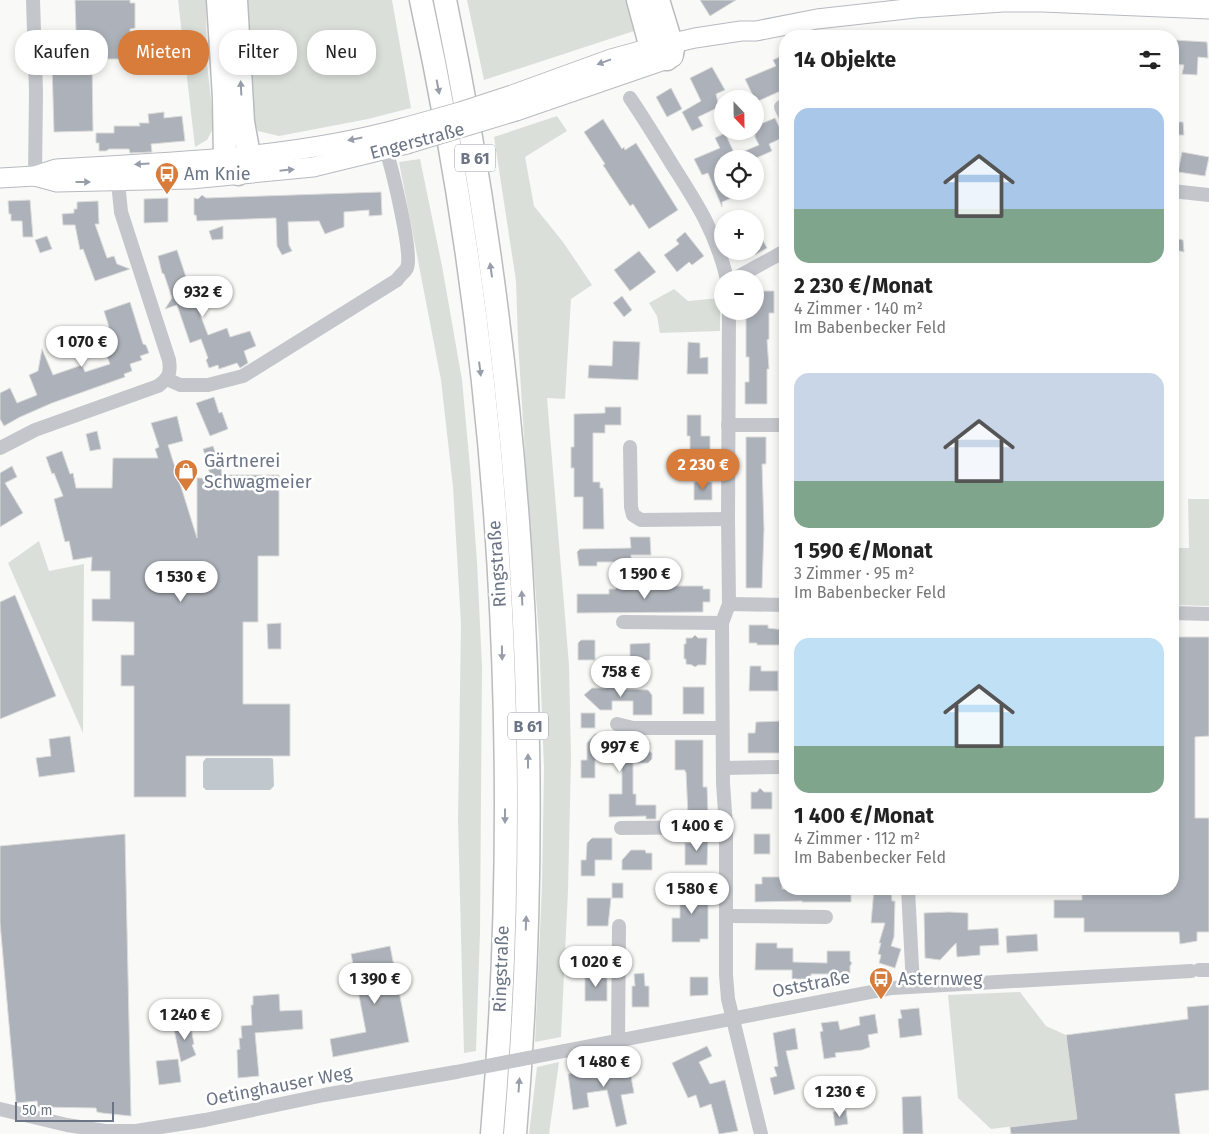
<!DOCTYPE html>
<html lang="de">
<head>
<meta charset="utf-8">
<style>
	body { margin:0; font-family:"Fira Sans",sans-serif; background:#f2f2f2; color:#222; height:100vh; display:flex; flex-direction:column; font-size:19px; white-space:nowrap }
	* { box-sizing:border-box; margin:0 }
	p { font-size:16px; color:#767676 }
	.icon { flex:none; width:28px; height:28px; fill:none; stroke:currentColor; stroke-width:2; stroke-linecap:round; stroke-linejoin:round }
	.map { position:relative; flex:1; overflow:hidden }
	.details { position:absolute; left:779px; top:30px; width:400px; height:865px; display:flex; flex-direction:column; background:#fff; border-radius:20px; box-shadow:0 2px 8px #0003 }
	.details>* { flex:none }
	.guide { position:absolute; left:15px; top:30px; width:475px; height:45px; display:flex; gap:10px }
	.needle { width:32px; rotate:158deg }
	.fabs { position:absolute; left:714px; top:90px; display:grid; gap:10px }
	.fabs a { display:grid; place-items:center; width:50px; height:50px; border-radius:50%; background:#fff; box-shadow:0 2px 8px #0003; font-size:25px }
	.scale { position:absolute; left:15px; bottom:12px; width:99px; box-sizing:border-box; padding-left:5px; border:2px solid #6b7586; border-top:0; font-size:14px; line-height:18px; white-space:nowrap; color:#6b7586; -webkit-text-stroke:4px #fff; paint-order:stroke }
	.price { position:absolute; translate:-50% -42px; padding:0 11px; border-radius:18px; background:#fff; color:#222; font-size:16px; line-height:32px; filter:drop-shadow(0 1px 2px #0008) }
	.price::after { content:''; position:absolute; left:50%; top:30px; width:15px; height:11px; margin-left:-8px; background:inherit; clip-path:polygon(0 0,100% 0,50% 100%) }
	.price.active { background:#d77c3b; color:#fff }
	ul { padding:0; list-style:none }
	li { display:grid; align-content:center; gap:10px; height:265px; padding:0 15px }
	li span { display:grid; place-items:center; height:155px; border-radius:15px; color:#555 }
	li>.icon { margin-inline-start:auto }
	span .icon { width:90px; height:90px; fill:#fffc; stroke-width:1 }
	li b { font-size:21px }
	h2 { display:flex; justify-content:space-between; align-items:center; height:60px; padding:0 15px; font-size:21px }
	.tag { padding:0 18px; border-radius:20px; background:#fff; box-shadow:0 2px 8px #0003; font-size:18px; line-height:45px }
	.tag.active { background:#d77c3b; color:#fff }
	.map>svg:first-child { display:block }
	.green { fill:#dae0d9 }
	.water { fill:#c0c7cd }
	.building { fill:#adb2ba; stroke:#dbdbda }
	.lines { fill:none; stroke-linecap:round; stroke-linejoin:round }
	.secondary-casing { stroke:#b6babf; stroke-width:21 }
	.trunk-casing { stroke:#b9bbbf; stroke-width:25 }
	.minor { stroke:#c4c6cb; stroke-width:14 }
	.secondary { stroke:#fff; stroke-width:19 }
	.trunk { stroke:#fff; stroke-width:22 }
	.secondary-bridge-casing { stroke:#b6babf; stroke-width:21; stroke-linecap:butt }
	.minor-bridge { stroke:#c4c6cb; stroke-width:14 }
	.secondary-bridge { stroke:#fff; stroke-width:19 }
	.oneway { fill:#979eaa }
	.labels { text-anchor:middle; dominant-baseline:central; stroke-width:5; stroke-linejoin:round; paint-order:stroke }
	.shield { fill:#fff; stroke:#979eaa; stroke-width:1 }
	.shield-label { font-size:16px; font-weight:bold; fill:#6b7586 }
	.street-label { font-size:18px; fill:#6b7586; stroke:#fff }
	.poi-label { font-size:18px; fill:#6b7586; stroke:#fff; text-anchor:start }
</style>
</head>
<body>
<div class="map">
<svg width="1209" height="1134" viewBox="0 0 1209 1134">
	<rect width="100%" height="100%" fill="#f9f9f8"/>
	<!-- green -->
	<g class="green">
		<path d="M178,0H206L207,63L214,127L207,140L195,147Z"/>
		<path d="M246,0H392L411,108L368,119L279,136L258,131L249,109L254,98Z"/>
		<path d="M467,0H630L636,23L634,31L484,80Z"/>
		<path d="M557,116L567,131L525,157L534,206L563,242L592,285L571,299L565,399L547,398L569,665L571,758L568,891L561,1037L535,1042L542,886L544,768L539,636L526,470L518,341L516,281L494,137Z"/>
		<path d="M420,159L442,266L462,380L470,467L477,562L482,666L480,932L476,1051L464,1053L458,820L461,624L453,487L441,380L399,162Z"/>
		<path d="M674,289L688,301L720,298V331L660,333L657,316L649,303Z"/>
		<path d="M1188,499H1209V606L1173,605V548H1189Z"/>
		<path d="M39,541L49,571L84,564L83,733L8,563Z"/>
		<path d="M1020,992L1046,1026L1066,1035L1077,1119L991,1129L958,1098L948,995Z"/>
		<path d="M559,1062L549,1134H529L537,1067Z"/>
	</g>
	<!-- water -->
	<path class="water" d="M206,758H271L273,759L274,786L270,790H206L203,787V762Z"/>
	<!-- building -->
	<g class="building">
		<path d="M75,0H130V3H135V28L130,29L131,59H92L93,131L54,132L51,31H76Z"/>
		<path d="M700,0H736L710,16Z"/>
		<path d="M1173,40L1207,42L1208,58L1198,57L1197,75L1182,74L1184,65L1172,64Z"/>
		<path d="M785,54V89L756,102L745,79L776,66L773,60Z"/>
		<path d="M712,67L725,90L716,94L719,107L698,117L703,126L692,131L682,112L701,101L690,78Z"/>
		<path d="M671,88L682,109L667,117L656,97Z"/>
		<path d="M755,105L763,123L775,118L784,137L769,144L772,151L754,159H722V191H748L722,202V207L708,173L702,175L694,159L720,148L715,138L725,133L735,155L759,145L755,137Z"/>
		<path d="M164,112V118L182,116L185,141L151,144L152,152L130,153L129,149H109L106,151H99V143H96V133H114V126H140L139,123H149L148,114Z"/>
		<path d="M603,119L622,149L624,147L625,150L636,143L678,210L649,229L633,204L630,206L616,185L603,165L605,164L584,132Z"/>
		<path d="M1172,122H1183L1184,135H1172Z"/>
		<path d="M1182,152L1209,157L1205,176L1178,172Z"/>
		<path d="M381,192L382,215L369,216V210L344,212V227L325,234L319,221L288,222L289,245L292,251L282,255L277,246L276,218L197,221L196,215H194V198L198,199L202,195L206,198Z"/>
		<path d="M168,198V222L144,223V199Z"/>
		<path d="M30,200L33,237H23L22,221H11V214H9L8,201Z"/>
		<path d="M98,201L99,224H95L107,258L114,256L117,264L130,269L95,281L83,249L80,250L75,225H63L62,214L74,213V209H77V202Z"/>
		<path d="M755,225L767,248L755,255Z"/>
		<path d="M223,226V239L212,240L209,231Z"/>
		<path d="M685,232L704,256L692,265L689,262L677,272L664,255L679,244L676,240Z"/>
		<path d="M47,236L52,249L40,253L35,240Z"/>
		<path d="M1172,237L1183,240L1184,252L1172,249Z"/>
		<path d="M177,250L193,298L217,289L221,299L198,309L208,335L227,328L230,337L250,331L256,346L244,351L248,363L240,368L237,363L219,369L218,365L209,368L206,360L208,358L201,339L190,343L177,305L165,309L172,298L164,274L162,273L158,256Z"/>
		<path d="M639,251L656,272L630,291L614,270Z"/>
		<path d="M757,291H774V313H769V339L767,340L769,369H767V404H745V382H749V357H746V311H755V296H757Z"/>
		<path d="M622,296L632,310L624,317L613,303Z"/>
		<path d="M130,302L143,344L146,345L149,353L140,356L142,360L130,364L132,371L124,374L125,377L52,403L20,417L4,426L0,419V393L10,388L17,403L37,395L29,375L38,371L42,349L53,375L82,365L85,372L110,364L97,332L109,327L104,311Z"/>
		<path d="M613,341L640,342L638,380L588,378L589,365L612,366Z"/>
		<path d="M688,342L700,343V358L708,357V374H687Z"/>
		<path d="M214,397L219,413L222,412L228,429L210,436L196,403Z"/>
		<path d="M605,407H621V425H605V433H593V482H600V488H603L604,529H583V497H574V468H571V447H574V414L605,413Z"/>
		<path d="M687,415H701V436H710V457H690V436H687Z"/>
		<path d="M177,416L183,441L168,445L197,538V478H210L208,464L203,449L213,446L218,460L220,459L222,475H279V556H258V622H243V704H290V756H186V797H134V686H121V655H134V622L92,621V599H110V571H91L92,557L73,560L69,541L65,542L54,499L63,496L54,473L52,474L46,457L62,451L70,474L73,473L76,488H112L113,458H158L155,449L159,447L151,423Z"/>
		<path d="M97,431L101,449L90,451L86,434Z"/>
		<path d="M746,437H766V464H762L764,529L762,588H746Z"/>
		<path d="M12,466L17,477L5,483L23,513L0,527V473Z"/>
		<rect x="694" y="482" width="18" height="18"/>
		<path d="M630,537H650L651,555H631V562H597V566H579L577,552L580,549L631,548Z"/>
		<path d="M616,586H703V589H710V602H703V612L577,613V594H609V589H616Z"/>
		<path d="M15,595L56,696L0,719V602Z"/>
		<path d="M281,623V649H268L267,624Z"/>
		<path d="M749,625H768V628L784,630V645H757V643H749Z"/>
		<path d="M695,635L698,638H707L706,665H698L695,667L692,665L686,664V659H684V644H686V638H692Z"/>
		<path d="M1172,637H1209V736L1195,737V818H1209V932H1197V941L1180,944L1179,932H1084V918H1054V900H1082V889H1172Z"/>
		<path d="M581,640H595V660H578V643Z"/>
		<path d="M650,643V660L630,661V644Z"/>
		<path d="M750,666H761V671H778V691H749Z"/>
		<path d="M606,684H624V689L648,690L652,695V715H633V701H612V710H600L584,695L592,688H606Z"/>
		<rect x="683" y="687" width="21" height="27"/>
		<rect x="581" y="713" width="14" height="15"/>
		<path d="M783,721V753H748V733H755L756,722Z"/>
		<path d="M595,734H612V743H650L649,751L652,753V759L648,763H633V794H636V805H656V819H646V816L609,817V794H622V760H595V778H581V760H587V743Z"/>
		<path d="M70,736L75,772L39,777L36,758L51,756L49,739Z"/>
		<path d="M675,740H703V787H707L708,814L688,815L686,772H685V770H675Z"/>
		<path d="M760,788L764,792H772V809H751V792H757Z"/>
		<path d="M125,834L131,1116L102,1113L97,1112L96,1108L38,1107L37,1101L16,1103L0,923V846Z"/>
		<rect x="754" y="834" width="16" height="20"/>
		<path d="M700,836H708L707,865H685V843H694Z"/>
		<path d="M592,838H612V860H595V876H581V860H586L587,843Z"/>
		<path d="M631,850H645L646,853H652V870H622V860Z"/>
		<path d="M762,877H782V889H851V902H802V901L755,902V884H762Z"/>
		<rect x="612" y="883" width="11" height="15"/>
		<path d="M680,886H708V939H700V942H672V918H680Z"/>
		<path d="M874,889H891L892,901H895L894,937L891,946L901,949L895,968L879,963L881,955L878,954L881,943H879L885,923H871Z"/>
		<path d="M587,898H611L608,926H587Z"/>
		<path d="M949,912L968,913V930L998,928L999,945L980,946V955L957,957L956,943L940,960L925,958L924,913Z"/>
		<path d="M1037,934L1038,951L1007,953L1006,936Z"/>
		<path d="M756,943H777V948H793V962L827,963V951H850V961L852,963L850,966V974H811V979H792V970H755Z"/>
		<path d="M390,946L409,1042L333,1057L330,1039L366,1032L351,954Z"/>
		<path d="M644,973L645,986H649V1007H632V986H635L634,974Z"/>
		<rect x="585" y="974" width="22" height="27"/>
		<path d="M690,977H708V995L690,996Z"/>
		<path d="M279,994L280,1011L302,1010L303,1029L255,1033L259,1076L238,1078L237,1050L240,1049L239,1038H242L241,1026L252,1025L251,1005H253V996Z"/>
		<path d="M1209,1005V1090L1175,1094L1180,1134H1011L1010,1127L1077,1119L1066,1035L1188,1019L1187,1007Z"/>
		<path d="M919,1008L922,1035L900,1038L898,1019L902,1018L900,1010Z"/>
		<path d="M875,1014L878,1033L868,1035L870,1047L862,1050L835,1053L836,1057L824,1059L820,1032L823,1031L821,1023L838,1021L840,1030L860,1025L859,1017Z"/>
		<path d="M190,1022L194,1044L192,1045L196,1055L181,1062L173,1025Z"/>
		<path d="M795,1028L798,1049L786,1051L795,1089L774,1095L770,1078L777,1076L774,1067L778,1066L773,1033Z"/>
		<path d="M707,1046L712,1056L699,1062L710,1084L725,1080L738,1131L719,1134L711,1104L700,1108L696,1095L688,1098L672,1063Z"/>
		<path d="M178,1059L181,1082L159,1085L156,1061Z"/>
		<path d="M628,1060L634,1093L621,1095L627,1124L616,1127L607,1090L587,1093L589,1107L573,1110L568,1074L592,1071V1075L612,1070L611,1063Z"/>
		<path d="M921,1096L923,1134H903L902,1097Z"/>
		<path d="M846,1110L848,1124L835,1126L833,1112Z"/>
	</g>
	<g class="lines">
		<!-- secondary casing -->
		<g class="secondary-casing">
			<g id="secondary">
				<path d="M512,95L611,59L651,48L695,38L741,31H756L817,19L915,8L1003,2H1042L1209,9"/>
				<path d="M516,111L673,57"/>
				<path d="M35,176L56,169C172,162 290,159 403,128"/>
				<path d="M0,178L35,176L57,182L191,179L313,167L407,144"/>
			</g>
		</g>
		<!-- trunk casing -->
		<g class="trunk-casing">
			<g id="trunk">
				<path d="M218,0L224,98L225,159L227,166L238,174L249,164V155L243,122L236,0"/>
				<path d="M421,0C501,366 524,761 492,1134"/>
				<path d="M445,0C522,371 547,756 515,1134"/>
				<path d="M638,0L651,48C655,55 658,58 667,59L672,54L673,49L658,0"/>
			</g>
		</g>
		<!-- minor -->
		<g class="minor">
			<path d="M33,0L36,92L35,176"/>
			<path d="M630,98C645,120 659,143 673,166C698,205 716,233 727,279"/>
			<path d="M781,107L785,115"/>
			<path d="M1172,191L1209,195"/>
			<path d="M734,279L785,251"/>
			<path d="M729,311L728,519L729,604L722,623L723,783L726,827V975L728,999L761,1134"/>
			<path d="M167,379L180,385H208L243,376L397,280C399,276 405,272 407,268C413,253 392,169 386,150"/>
			<path d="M728,425H785"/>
			<path d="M630,447L631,507L633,515L641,520L728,519"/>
			<path d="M0,448L35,430L158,386C169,378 171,373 169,360L121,212L118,182"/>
			<path d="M729,604L785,605"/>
			<path d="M1172,613L1209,614"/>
			<path d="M623,622L722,623"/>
			<path d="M617,724L633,728H722"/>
			<path d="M723,768L785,767"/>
			<path d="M621,828L726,827"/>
			<path d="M908,889L913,986"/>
			<path d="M727,916L826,917"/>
			<path d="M1199,970H1209"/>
			<path d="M618,1040L619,926"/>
			<path d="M564,1051L892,988L1191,971"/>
			<path d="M0,1109L67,1125L105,1131H136L205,1120L324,1095L456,1072"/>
		</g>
		<!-- secondary -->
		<use href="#secondary" class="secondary"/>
		<!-- trunk -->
		<use href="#trunk" class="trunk"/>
		<!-- secondary-bridge casing -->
		<g class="secondary-bridge-casing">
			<g id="secondary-bridge">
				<path d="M403,128L460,112L512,95"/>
				<path d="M407,144L516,111"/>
			</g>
		</g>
		<!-- minor-bridge -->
		<path class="minor-bridge" d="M456,1072L564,1051"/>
		<!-- secondary-bridge -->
		<use href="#secondary-bridge" class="secondary-bridge"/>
	</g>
	<!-- one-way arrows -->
	<defs><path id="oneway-solid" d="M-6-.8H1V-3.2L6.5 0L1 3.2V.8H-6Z" transform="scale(1.25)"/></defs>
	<g class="oneway">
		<use href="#oneway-solid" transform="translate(604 62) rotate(160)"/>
		<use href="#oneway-solid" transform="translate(438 87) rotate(79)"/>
		<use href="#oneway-solid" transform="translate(241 88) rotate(-93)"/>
		<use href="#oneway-solid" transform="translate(355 139) rotate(169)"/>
		<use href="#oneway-solid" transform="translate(142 164) rotate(176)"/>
		<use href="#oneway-solid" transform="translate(287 170) rotate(-6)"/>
		<use href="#oneway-solid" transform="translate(83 182)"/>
		<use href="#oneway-solid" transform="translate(491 270) rotate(-98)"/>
		<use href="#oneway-solid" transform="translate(480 369) rotate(83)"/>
		<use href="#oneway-solid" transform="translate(522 598) rotate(-93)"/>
		<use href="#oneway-solid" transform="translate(502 653) rotate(89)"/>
		<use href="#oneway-solid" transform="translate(528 761) rotate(-90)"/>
		<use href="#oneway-solid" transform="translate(505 816) rotate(90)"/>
		<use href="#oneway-solid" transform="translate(526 923) rotate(-88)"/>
		<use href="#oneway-solid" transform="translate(519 1085) rotate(-86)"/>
	</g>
	<!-- icons -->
	<defs>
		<g id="bus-pin" transform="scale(1.25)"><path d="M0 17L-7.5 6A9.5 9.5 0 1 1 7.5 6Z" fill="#d77c3b" stroke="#fff"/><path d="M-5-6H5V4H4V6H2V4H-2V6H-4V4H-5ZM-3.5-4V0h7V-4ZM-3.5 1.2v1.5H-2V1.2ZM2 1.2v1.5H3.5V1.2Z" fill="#fff"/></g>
		<g id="shop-pin" transform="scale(1.25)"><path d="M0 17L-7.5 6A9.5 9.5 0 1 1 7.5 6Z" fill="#d77c3b" stroke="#fff"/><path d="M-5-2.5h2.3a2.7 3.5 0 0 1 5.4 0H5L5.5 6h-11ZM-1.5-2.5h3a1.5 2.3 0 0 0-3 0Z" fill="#fff"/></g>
	</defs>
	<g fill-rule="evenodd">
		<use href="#bus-pin" x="167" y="174"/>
		<use href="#shop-pin" x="186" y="471"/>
		<use href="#bus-pin" x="881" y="979"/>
	</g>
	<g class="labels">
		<!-- shield labels -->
		<g class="shield">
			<rect x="455" y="144.5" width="40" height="27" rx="4"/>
			<rect x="508" y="712.5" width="40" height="27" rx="4"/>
		</g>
		<g class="shield-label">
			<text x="475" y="158">B 61</text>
			<text x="528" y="726">B 61</text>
		</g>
		<!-- street labels -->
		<g class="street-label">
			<text transform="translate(417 141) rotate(-15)">Engerstraße</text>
			<text transform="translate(497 564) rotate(-94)">Ringstraße</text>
			<text transform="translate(501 969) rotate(-88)">Ringstraße</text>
			<text transform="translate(811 984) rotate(-11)">Oststraße</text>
			<text transform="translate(279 1086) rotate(-11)">Oetinghauser Weg</text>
		</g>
		<!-- poi labels -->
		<g class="poi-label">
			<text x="184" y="174">Am Knie</text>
			<text x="204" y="461">Gärtnerei<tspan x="204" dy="21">Schwagmeier</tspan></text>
			<text x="898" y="979">Asternweg</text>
		</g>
	</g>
</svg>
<div class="fabs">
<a><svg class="needle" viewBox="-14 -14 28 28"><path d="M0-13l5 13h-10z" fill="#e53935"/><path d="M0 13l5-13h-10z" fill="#767676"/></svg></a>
<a><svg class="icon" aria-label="locate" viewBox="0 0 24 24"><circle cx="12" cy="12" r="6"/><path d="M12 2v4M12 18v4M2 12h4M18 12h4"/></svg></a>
<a>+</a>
<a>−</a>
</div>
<div class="scale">50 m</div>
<b class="price" style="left:203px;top:318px">932 €</b>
<b class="price" style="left:82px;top:368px">1 070 €</b>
<b class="price active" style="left:703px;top:491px">2 230 €</b>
<b class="price" style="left:645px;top:600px">1 590 €</b>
<b class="price" style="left:181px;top:603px">1 530 €</b>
<b class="price" style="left:621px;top:698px">758 €</b>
<b class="price" style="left:620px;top:773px">997 €</b>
<b class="price" style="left:697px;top:852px">1 400 €</b>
<b class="price" style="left:692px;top:915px">1 580 €</b>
<b class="price" style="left:596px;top:988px">1 020 €</b>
<b class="price" style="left:375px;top:1005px">1 390 €</b>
<b class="price" style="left:185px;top:1041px">1 240 €</b>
<b class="price" style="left:604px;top:1088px">1 480 €</b>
<b class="price" style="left:840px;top:1118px">1 230 €</b>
<div class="guide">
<a class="tag">Kaufen</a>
<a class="tag active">Mieten</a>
<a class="tag">Filter</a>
<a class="tag">Neu</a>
</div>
<section class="details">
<h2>14 Objekte<svg class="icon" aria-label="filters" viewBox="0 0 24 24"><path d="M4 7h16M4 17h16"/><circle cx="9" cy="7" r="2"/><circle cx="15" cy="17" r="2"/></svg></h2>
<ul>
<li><span style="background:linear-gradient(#a9c7e8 65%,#7fa58c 0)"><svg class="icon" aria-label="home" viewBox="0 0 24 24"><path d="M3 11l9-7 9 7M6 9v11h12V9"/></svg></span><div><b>2 230 €/Monat</b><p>4 Zimmer · 140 m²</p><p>Im Babenbecker Feld</p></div></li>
<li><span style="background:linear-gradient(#c9d6e8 70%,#7fa58c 0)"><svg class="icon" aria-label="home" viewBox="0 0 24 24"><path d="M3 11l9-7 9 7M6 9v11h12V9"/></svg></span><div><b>1 590 €/Monat</b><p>3 Zimmer · 95 m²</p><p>Im Babenbecker Feld</p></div></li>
<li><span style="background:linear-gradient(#bfe0f5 70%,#7fa58c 0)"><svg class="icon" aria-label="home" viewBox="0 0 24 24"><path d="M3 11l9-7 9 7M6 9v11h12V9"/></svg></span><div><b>1 400 €/Monat</b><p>4 Zimmer · 112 m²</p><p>Im Babenbecker Feld</p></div></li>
</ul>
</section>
</div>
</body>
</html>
